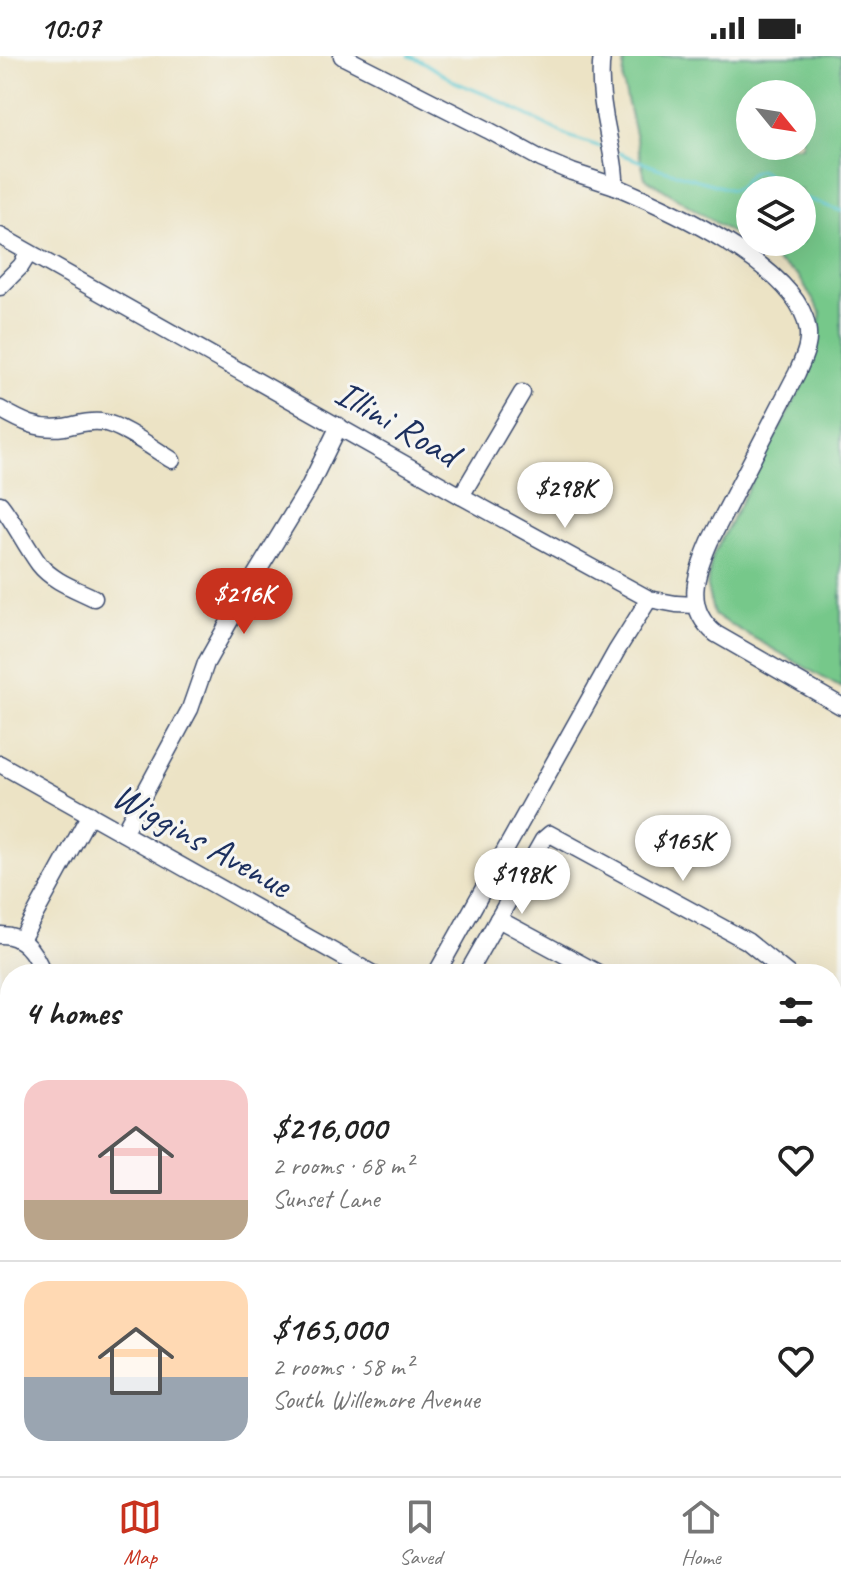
<!DOCTYPE html>
<html lang="en">
<head>
<meta charset="utf-8">
<style>
	body { margin:0; font-family:Caveat,sans-serif; background:#f2f2f2; color:#222; height:100vh; display:flex; flex-direction:column; font-size:30px; white-space:nowrap }
	* { box-sizing:border-box; margin:0 }
	p { font-size:26px; color:#767676 }
	.icon { flex:none; width:44px; height:44px; fill:none; stroke:currentColor; stroke-width:2; stroke-linecap:round; stroke-linejoin:round }
	.map { position:relative; flex:1; overflow:hidden }
	.panel { position:absolute; left:0px; top:908px; width:842px; height:512px; display:flex; flex-direction:column; background:#fff; border-radius:32px 32px 0 0; box-shadow:0 8px 32px #0002 }
	.panel>* { flex:none }
	.needle { width:52px; rotate:120deg }
	.tools { position:absolute; left:736px; top:24px; display:grid; gap:16px }
	.tools a { display:grid; place-items:center; width:80px; height:80px; border-radius:50%; background:#fff; box-shadow:0 8px 32px #0002; font-size:40px }
	.price { position:absolute; translate:-50% -68px; padding:0 18px; border-radius:28px; background:#fff; color:#222; font-size:26px; line-height:52px; filter:drop-shadow(0 2px 4px #0008) }
	.price::after { content:''; position:absolute; left:50%; top:48px; width:24px; height:18px; margin-left:-12px; background:inherit; clip-path:polygon(0 0,100% 0,50% 100%) }
	.price.selected { background:#c8321e; color:#fff }
	ul { padding:0; list-style:none }
	li { display:flex; align-items:center; gap:24px; height:200px; padding:0 24px }
	li+li { border-top:2px solid #e0e0e0 }
	li span { display:grid; place-items:center; flex:none; width:224px; height:160px; border-radius:24px; color:#555 }
	li>.icon { margin-inline-start:auto }
	span .icon { width:96px; height:96px; fill:#fffc; stroke-width:1 }
	li b { font-size:34px }
	h2 { display:flex; justify-content:space-between; align-items:center; height:96px; padding:0 24px; font-size:34px }
	.status { display:flex; justify-content:space-between; align-items:center; height:56px; padding:0 40px; background:#fff; direction:ltr }
	.status svg { height:22px; fill:currentColor }
	.menu { display:flex; justify-content:space-around; align-items:center; height:112px; border-top:2px solid #e0e0e0; background:#fff; font-size:22px; color:#767676 }
	.menu a { display:grid; justify-items:center; gap:4px }
	.menu .selected { color:#c8321e }
	.map>svg:first-child { display:block }
	.green { fill:#76c88a; stroke:#487c74; stroke-width:2; fill-rule:evenodd }
	.lines { fill:none; stroke-linecap:round; stroke-linejoin:round }
	.stream { stroke:#5bc8d0; stroke-width:3 }
	.minor-casing { stroke:#3a4a6d; stroke-width:19 }
	.minor { stroke:#fff; stroke-width:16 }
	.labels { text-anchor:middle; dominant-baseline:central; stroke-width:6; stroke-linejoin:round; paint-order:stroke }
	.street-label { font-size:38px; fill:#1b2f5e; stroke:#f6f6f2 }
</style>
</head>
<body>
<div class="status"><b>10:07</b><svg viewBox="0 0 49 12"><path d="M0 12V9h3v3zM5 12V6h3v6zM10 12V3h3v9zM15 12V0h3v12zM26 1h20v11H26zM47 4h2v5h-2z"/></svg></div>
<div class="map">
<svg width="841" height="1420" viewBox="0 0 841 1420">
	<rect width="100%" height="100%" fill="#f6f6f2"/>
	<filter id="ink" filterUnits="userSpaceOnUse"><feTurbulence type="fractalNoise" baseFrequency=".0125" numOctaves="2"/><feDisplacementMap in="SourceGraphic" scale="16" xChannelSelector="R" yChannelSelector="G"/><feConvolveMatrix kernelMatrix="1 2 1 2 8 2 1 2 1" color-interpolation-filters="sRGB"/></filter>
	<filter id="wash" filterUnits="userSpaceOnUse"><feTurbulence type="fractalNoise" baseFrequency=".006" numOctaves="4" result="noise"/><feDisplacementMap in="SourceGraphic" scale="32" xChannelSelector="R" yChannelSelector="G"/><feGaussianBlur stdDeviation="1.8" result="paint"/><feColorMatrix in="noise" values="0 0 0 0 0 0 0 0 0 0 0 0 0 0 0 0 0 1.4 0 .05"/><feComposite in="paint" operator="in"/></filter>
	<g filter="url(#wash)">
		<rect width="100%" height="100%" fill="#ece3c5"/>
		<!-- green -->
		<path class="green" d="M625,0H841V632L714,559L707,532L712,501L810,315L821,257L798,219L645,122L623,26ZM750,38H802V90H750ZM750,134H802V186H750Z"/>
		<g class="lines">
			<!-- stream -->
			<g class="stream">
				<path d="M409,0L422,5L455,26L494,42L568,80L604,92"/>
				<path d="M619,97L657,112L732,134C746,131 743,116 761,114L789,134"/>
				<path d="M802,141L841,155"/>
			</g>
		</g>
	</g>
	<g filter="url(#ink)">
		<g class="lines">
			<!-- minor casing -->
			<g class="minor-casing">
				<g id="minor">
					<path d="M342,0L488,74L541,103L572,116L615,130"/>
					<path d="M602,0C598,25 603,54 608,78C611,96 616,112 615,130C667,152 796,210 807,270C811,287 804,301 797,317L710,485C696,517 683,552 716,578L841,650"/>
					<path d="M0,180L461,440L649,543L676,548L695,549"/>
					<path d="M0,231L21,210L29,197"/>
					<path d="M0,353C21,365 39,375 64,371C76,369 88,364 101,366C120,368 154,393 172,404"/>
					<path d="M461,440L522,337"/>
					<path d="M0,448C15,467 25,489 39,508C52,525 76,533 94,542"/>
					<path d="M0,708L373,918"/>
					<path d="M123,777L190,653L206,607L256,518L309,431L339,370"/>
					<path d="M498,863L600,918"/>
					<path d="M0,879C24,878 36,898 43,918"/>
					<path d="M21,884L90,758"/>
					<path d="M436,918L617,594L649,543"/>
					<path d="M467,918L543,784L550,778L747,885L788,918"/>
					<path d="M832,961L841,969"/>
					<path d="M832,1097L841,1084"/>
					<path d="M832,1173L841,1178"/>
					<path d="M0,1235L10,1243"/>
					<path d="M832,1320L841,1326"/>
					<path d="M266,1410L284,1420"/>
					<path d="M319,1410L336,1420"/>
					<path d="M548,1410L566,1420"/>
					<path d="M776,1410L794,1420"/>
					<path d="M171,1420L177,1410"/>
					<path d="M677,1420L682,1410"/>
				</g>
			</g>
			<!-- minor -->
			<use href="#minor" class="minor"/>
		</g>
	</g>
	<g class="labels">
		<!-- street labels -->
		<g class="street-label">
			<text transform="translate(397 367) rotate(30)">Illini Road</text>
			<text transform="translate(202 784) rotate(29)">Wiggins Avenue</text>
		</g>
	</g>
</svg>
<div class="tools">
<a><svg class="needle" viewBox="-14 -14 28 28"><path d="M0-13l5 13h-10z" fill="#e53935"/><path d="M0 13l5-13h-10z" fill="#767676"/></svg></a>
<a><svg class="icon" aria-label="layers" viewBox="0 0 24 24"><path d="M12 4l9 5-9 5-9-5zM3 14l9 5 9-5"/></svg></a>
</div>
<b class="price" style="left:565px;top:474px">$298K</b>
<b class="price selected" style="left:244px;top:580px">$216K</b>
<b class="price" style="left:683px;top:827px">$165K</b>
<b class="price" style="left:522px;top:860px">$198K</b>
<section class="panel">
<h2>4 homes<svg class="icon" aria-label="filters" viewBox="0 0 24 24"><path d="M4 7h16M4 17h16"/><circle cx="9" cy="7" r="2"/><circle cx="15" cy="17" r="2"/></svg></h2>
<ul>
<li><span style="background:linear-gradient(#f6c9c9 75%,#b9a48a 0)"><svg class="icon" aria-label="home" viewBox="0 0 24 24"><path d="M3 11l9-7 9 7M6 9v11h12V9"/></svg></span><div><b>$216,000</b><p>2 rooms · 68 m²</p><p>Sunset Lane</p></div><svg class="icon" aria-label="heart" viewBox="0 0 24 24"><path d="M12 20l-8-8c-3-5 5-10 8-4 3-6 11-1 8 4z"/></svg></li>
<li><span style="background:linear-gradient(#ffd9b3 60%,#9aa5b1 0)"><svg class="icon" aria-label="home" viewBox="0 0 24 24"><path d="M3 11l9-7 9 7M6 9v11h12V9"/></svg></span><div><b>$165,000</b><p>2 rooms · 58 m²</p><p>South Willemore Avenue</p></div><svg class="icon" aria-label="heart" viewBox="0 0 24 24"><path d="M12 20l-8-8c-3-5 5-10 8-4 3-6 11-1 8 4z"/></svg></li>
</ul>
</section>
</div>
<nav class="menu">
<a class="selected"><svg class="icon" aria-label="map" viewBox="0 0 24 24"><path d="M3 6l6-2 6 2 6-2v14l-6 2-6-2-6 2zM9 4v14M15 6v14"/></svg>Map</a>
<a><svg class="icon" aria-label="saved" viewBox="0 0 24 24"><path d="M7 4h10v16l-5-4-5 4z"/></svg>Saved</a>
<a><svg class="icon" aria-label="home" viewBox="0 0 24 24"><path d="M3 11l9-7 9 7M6 9v11h12V9"/></svg>Home</a>
</nav>
</body>
</html>
